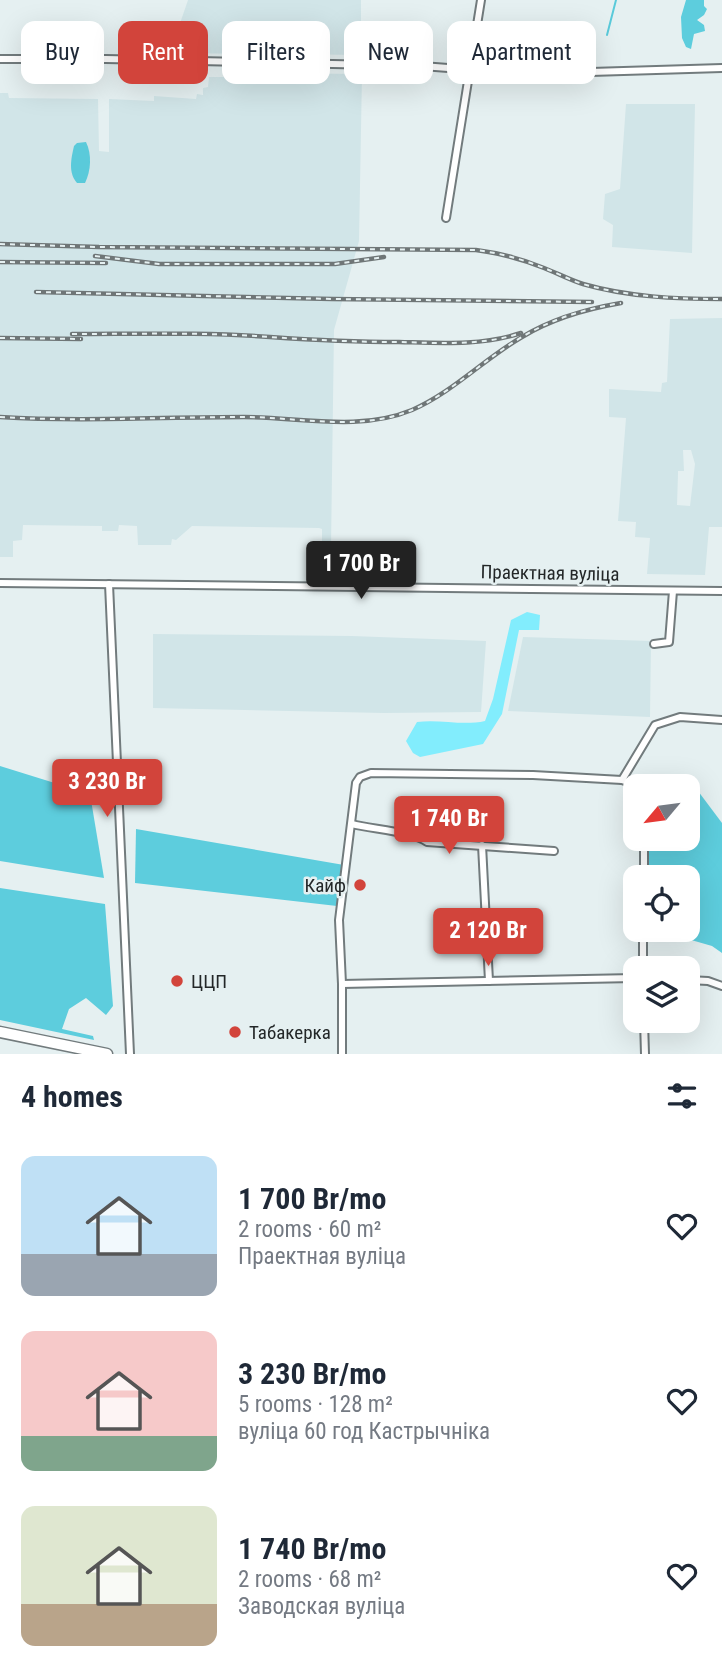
<!DOCTYPE html>
<html lang="en">
<head>
<meta charset="utf-8">
<style>
	body { margin:0; font-family:"Roboto Condensed",sans-serif; background:#f6f6f7; color:#1f2937; height:100vh; display:flex; flex-direction:column; font-size:26px; white-space:nowrap }
	* { box-sizing:border-box; margin:0 }
	p { font-size:23px; color:#747a83 }
	.icon { flex:none; width:38px; height:38px; fill:none; stroke:currentColor; stroke-width:2; stroke-linecap:round; stroke-linejoin:round }
	.map { position:relative; height:1054px; overflow:hidden }
	.sheet { display:flex; flex-direction:column; background:#fff; flex:1 }
	.sheet>* { flex:none }
	.guide { position:absolute; left:21px; top:21px; width:681px; height:63px; display:flex; gap:14px }
	.needle { width:46px; rotate:241deg }
	.controls { position:absolute; left:623px; top:774px; display:grid; gap:14px }
	.controls a { display:grid; place-items:center; width:77px; height:77px; border-radius:14px; background:#fff; box-shadow:0 7px 28px #0002; font-size:35px }
	.price { position:absolute; translate:-50% -60px; padding:0 16px; border-radius:7px; background:#d2443b; color:#fff; font-size:23px; line-height:46px; filter:drop-shadow(0 2px 4px #0008) }
	.price::after { content:''; position:absolute; left:50%; top:42px; width:21px; height:16px; margin-left:-10px; background:inherit; clip-path:polygon(0 0,100% 0,50% 100%) }
	.price.active { background:#222; color:#fff }
	ul { padding:0; list-style:none }
	li { display:flex; align-items:center; gap:21px; height:175px; padding:0 21px }
	li span { display:grid; place-items:center; flex:none; width:196px; height:140px; border-radius:14px; color:#555 }
	li>.icon { margin-inline-start:auto }
	span .icon { width:84px; height:84px; fill:#fffc; stroke-width:1 }
	li b { font-size:30px }
	h2 { display:flex; justify-content:space-between; align-items:center; height:84px; padding:0 21px; font-size:30px }
	.chip { padding:0 24px; border-radius:14px; background:#fff; box-shadow:0 7px 28px #0002; font-size:24px; line-height:63px }
	.chip.active { background:#d2443b; color:#fff }
	.map>svg:first-child { display:block }
	.built { fill:#d1e5e8; fill-rule:evenodd }
	.green { fill:#82edfd }
	.forest { fill:#5dcddd }
	.water { fill:#5acada }
	.lines { fill:none; stroke-linecap:round; stroke-linejoin:round }
	.stream { stroke:#5acada; stroke-width:2 }
	.minor-casing { stroke:#727b7d; stroke-width:10 }
	.primary-casing { stroke:#727b7d; stroke-width:13 }
	.minor { stroke:#fff; stroke-width:6 }
	.primary { stroke:#fff; stroke-width:10 }
	.rail-casing { stroke:#6f7677; stroke-width:4.5 }
	.rail { stroke:#e5f0f1; stroke-width:2; stroke-dasharray:5; stroke-linecap:butt }
	.poi-dot { fill:#d2443b; stroke:#e5f0f1; stroke-width:2.5 }
	.labels { text-anchor:middle; dominant-baseline:central; stroke-width:5; stroke-linejoin:round; paint-order:stroke }
	.street-label { font-size:19px; fill:#232728; stroke:#e5f0f1 }
	.poi-label { font-size:19px; fill:#232728; stroke:#e5f0f1; text-anchor:start }
</style>
</head>
<body>
<div class="map">
<svg width="722" height="1054" viewBox="0 0 722 1054">
	<rect width="100%" height="100%" fill="#e5f0f1"/>
	<!-- built -->
	<g class="built">
		<path d="M188,0H361V55L174,53L177,32Z"/>
		<path d="M253,73L362,74L359,241L334,330L331,547H322V529L319,528L192,526L176,540L172,539L171,545H138L137,526L119,525L118,531H102V526L23,525L22,540L13,541V557H0V93H8L9,98L98,99L99,151L109,152V99L154,101V96L196,99L197,94L203,95V88L208,87L209,77H253Z"/>
		<path d="M626,104H695L692,253L612,247L613,225L603,219L605,194L620,189Z"/>
		<path d="M722,318V527H709L705,575L647,574L650,538L635,537L636,522L618,521L626,418L609,417V389L661,392L662,383L667,382L670,319ZM683,450H691L695,464L690,506L677,505L678,474V471H684Z"/>
		<path d="M153,634L352,636L486,641L481,712L384,713L153,708Z"/>
		<path d="M523,637L651,641L650,717L508,711Z"/>
	</g>
	<!-- green -->
	<path class="green" d="M527,612L540,615L539,630H519L502,714L483,744L420,757L413,753L406,741L417,722C440,719 463,726 485,721L493,699L511,620Z"/>
	<!-- forest -->
	<g class="forest">
		<path d="M686,0H704V6L707,9L704,15L697,20L704,25L705,31L694,34L691,49L686,47L682,38L681,17Z"/>
		<path d="M0,766L90,794L104,878L0,861Z"/>
		<path d="M688,790L698,791L722,823V953L712,946L653,929H688V877H646L649,838H688Z"/>
		<path d="M136,829L344,865L337,906L135,883Z"/>
		<path d="M0,888L105,904L113,1006L106,1015L86,998L69,1009L62,1029L93,1036L94,1040L0,1020Z"/>
	</g>
	<!-- water -->
	<path class="water" d="M86,142C92,154 91,171 85,183H77C68,173 71,159 74,146L77,143Z"/>
	<g class="lines">
		<!-- stream -->
		<path class="stream" d="M607,35L616,0"/>
		<!-- minor casing -->
		<g class="minor-casing">
			<g id="minor">
				<path d="M0,59H106L422,66L525,74L722,68"/>
				<path d="M446,218L481,0"/>
				<path d="M0,583L722,591"/>
				<path d="M109,584L130,1054"/>
				<path d="M654,644L669,642L673,591"/>
				<path d="M622,780L655,725L680,717L722,720"/>
				<path d="M352,824C371,829 415,832 427,842L554,851"/>
				<path d="M482,845L489,981"/>
				<path d="M644,877V838"/>
				<path d="M643,968V929"/>
				<path d="M688,980L708,981L722,986"/>
				<path d="M342,984L635,978"/>
				<path d="M644,1020L645,1054"/>
				<path d="M342,1054V984L339,920L356,783L360,777L371,773L533,775L622,780L639,786"/>
			</g>
		</g>
		<!-- primary casing -->
		<g class="primary-casing">
			<path id="primary" d="M0,1032L107,1054"/>
		</g>
		<!-- minor -->
		<use href="#minor" class="minor"/>
		<!-- primary -->
		<use href="#primary" class="primary"/>
		<!-- rail casing -->
		<g class="rail-casing">
			<g id="rail">
				<path d="M0,244L99,247L476,250C499,253 522,259 544,268C557,273 570,280 583,284C628,297 676,299 722,299"/>
				<path d="M95,256L159,264H335L384,257"/>
				<path d="M0,262L106,263"/>
				<path d="M36,292L332,299L592,302"/>
				<path d="M72,334C138,334 205,332 270,337C313,340 356,342 399,342C439,343 482,346 521,333"/>
				<path d="M0,338L81,339"/>
				<path d="M0,417C81,422 163,417 244,417C299,417 359,432 412,410C453,392 484,359 522,337C553,318 586,309 621,303"/>
			</g>
		</g>
		<!-- rail -->
		<use href="#rail" class="rail"/>
	</g>
	<!-- markers -->
	<g class="poi-dot">
		<circle cx="360" cy="885" r="7"/>
		<circle cx="177" cy="981" r="7"/>
		<circle cx="235" cy="1032" r="7"/>
	</g>
	<g class="labels">
		<!-- street labels -->
		<g class="street-label">
			<text transform="translate(550 573) rotate(1)">Праектная вуліца</text>
		</g>
		<!-- poi labels -->
		<g class="poi-label">
			<text x="346" y="885" text-anchor="end">Кайф</text>
			<text x="191" y="981">ЦЦП</text>
			<text x="249" y="1032">Табакерка</text>
		</g>
	</g>
</svg>
<div class="controls">
<a><svg class="needle" viewBox="-14 -14 28 28"><path d="M0-13l5 13h-10z" fill="#e53935"/><path d="M0 13l5-13h-10z" fill="#747a83"/></svg></a>
<a><svg class="icon" aria-label="locate" viewBox="0 0 24 24"><circle cx="12" cy="12" r="6"/><path d="M12 2v4M12 18v4M2 12h4M18 12h4"/></svg></a>
<a><svg class="icon" aria-label="layers" viewBox="0 0 24 24"><path d="M12 4l9 5-9 5-9-5zM3 14l9 5 9-5"/></svg></a>
</div>
<b class="price active" style="left:361px;top:601px">1 700 Br</b>
<b class="price" style="left:107px;top:819px">3 230 Br</b>
<b class="price" style="left:449px;top:856px">1 740 Br</b>
<b class="price" style="left:488px;top:968px">2 120 Br</b>
<div class="guide">
<a class="chip">Buy</a>
<a class="chip active">Rent</a>
<a class="chip">Filters</a>
<a class="chip">New</a>
<a class="chip">Apartment</a>
</div>
</div>
<section class="sheet">
<h2>4 homes<svg class="icon" aria-label="filters" viewBox="0 0 24 24"><path d="M4 7h16M4 17h16"/><circle cx="9" cy="7" r="2"/><circle cx="15" cy="17" r="2"/></svg></h2>
<ul>
<li><span style="background:linear-gradient(#bfe0f5 70%,#9aa5b1 0)"><svg class="icon" aria-label="home" viewBox="0 0 24 24"><path d="M3 11l9-7 9 7M6 9v11h12V9"/></svg></span><div><b>1 700 Br/mo</b><p>2 rooms · 60 m²</p><p>Праектная вуліца</p></div><svg class="icon" aria-label="heart" viewBox="0 0 24 24"><path d="M12 20l-8-8c-3-5 5-10 8-4 3-6 11-1 8 4z"/></svg></li>
<li><span style="background:linear-gradient(#f6c9c9 75%,#7fa58c 0)"><svg class="icon" aria-label="home" viewBox="0 0 24 24"><path d="M3 11l9-7 9 7M6 9v11h12V9"/></svg></span><div><b>3 230 Br/mo</b><p>5 rooms · 128 m²</p><p>вуліца 60 год Кастрычніка</p></div><svg class="icon" aria-label="heart" viewBox="0 0 24 24"><path d="M12 20l-8-8c-3-5 5-10 8-4 3-6 11-1 8 4z"/></svg></li>
<li><span style="background:linear-gradient(#dfe7d0 70%,#b9a48a 0)"><svg class="icon" aria-label="home" viewBox="0 0 24 24"><path d="M3 11l9-7 9 7M6 9v11h12V9"/></svg></span><div><b>1 740 Br/mo</b><p>2 rooms · 68 m²</p><p>Заводская вуліца</p></div><svg class="icon" aria-label="heart" viewBox="0 0 24 24"><path d="M12 20l-8-8c-3-5 5-10 8-4 3-6 11-1 8 4z"/></svg></li>
</ul>
</section>
</body>
</html>
